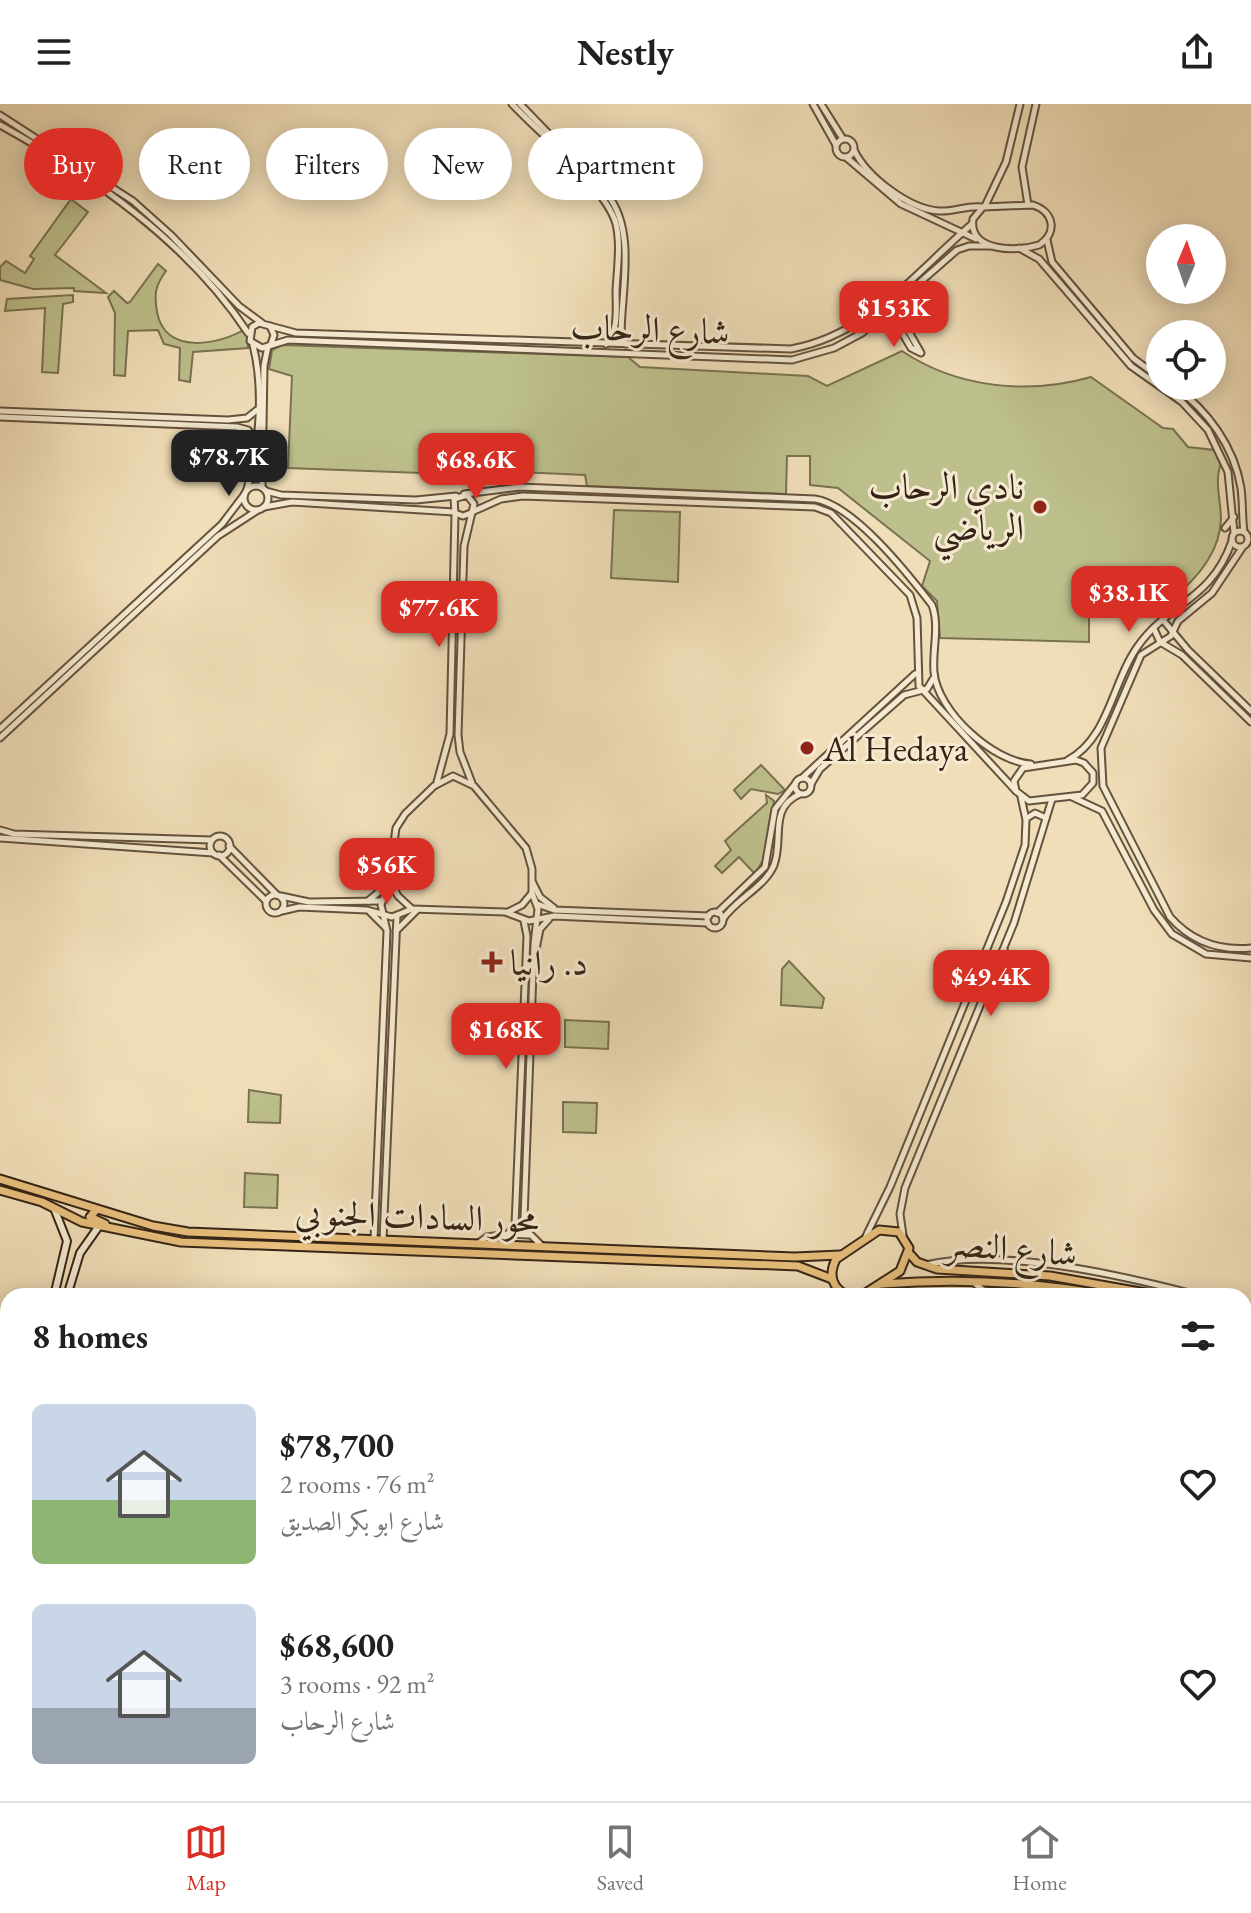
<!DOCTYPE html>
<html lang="en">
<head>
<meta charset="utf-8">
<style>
	body { margin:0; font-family:"EB Garamond",Amiri,serif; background:#f6f6f6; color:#202124; height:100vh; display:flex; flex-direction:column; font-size:30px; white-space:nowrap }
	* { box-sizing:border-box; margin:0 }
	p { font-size:26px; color:#757577 }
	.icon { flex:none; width:44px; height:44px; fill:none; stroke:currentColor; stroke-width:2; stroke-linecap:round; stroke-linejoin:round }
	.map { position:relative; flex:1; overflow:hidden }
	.drawer { position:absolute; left:0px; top:1184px; width:1252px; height:514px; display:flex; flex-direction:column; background:#fff; border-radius:24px 24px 0 0; box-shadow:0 4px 20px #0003 }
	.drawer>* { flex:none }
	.banner { position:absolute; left:24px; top:24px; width:800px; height:72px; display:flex; gap:16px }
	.needle { width:52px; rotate:2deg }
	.tools { position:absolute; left:1146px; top:120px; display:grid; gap:16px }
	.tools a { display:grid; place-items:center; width:80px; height:80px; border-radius:50%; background:#fff; box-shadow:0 4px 20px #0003; font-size:40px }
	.price { position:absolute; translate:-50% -68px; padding:0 18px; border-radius:16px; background:#d93025; color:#fff; font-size:26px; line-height:52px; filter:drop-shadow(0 2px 4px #0008) }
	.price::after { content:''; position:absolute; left:50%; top:48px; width:24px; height:18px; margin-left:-12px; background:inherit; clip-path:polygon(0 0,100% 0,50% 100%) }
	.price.selected { background:#222; color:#fff }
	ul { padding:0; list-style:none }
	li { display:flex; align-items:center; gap:24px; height:200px; padding:0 32px }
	li span { display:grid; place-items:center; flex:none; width:224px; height:160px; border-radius:12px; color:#555 }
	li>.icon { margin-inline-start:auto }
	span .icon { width:96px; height:96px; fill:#fffc; stroke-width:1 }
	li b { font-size:34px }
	h2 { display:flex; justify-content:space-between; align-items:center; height:96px; padding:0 32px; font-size:34px }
	.pill { padding:0 28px; border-radius:36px; background:#fff; box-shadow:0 4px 20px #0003; font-size:28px; line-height:72px }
	.pill.selected { background:#d93025; color:#fff }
	header { display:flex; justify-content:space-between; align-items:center; height:104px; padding:0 32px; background:#fff; font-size:36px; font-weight:700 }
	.menu { display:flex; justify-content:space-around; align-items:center; height:112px; border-top:2px solid #e0e0e0; background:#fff; font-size:22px; color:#757577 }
	.menu a { display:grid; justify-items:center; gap:4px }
	.menu .selected { color:#d93025 }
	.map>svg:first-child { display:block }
	.green { fill:#bdc08c; stroke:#797251; stroke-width:2 }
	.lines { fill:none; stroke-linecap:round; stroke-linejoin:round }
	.tertiary-casing { stroke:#64523e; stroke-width:9 }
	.secondary-casing { stroke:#352416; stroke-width:10 }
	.primary-casing { stroke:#352416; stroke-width:11 }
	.tertiary { stroke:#f5ead1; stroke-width:5 }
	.secondary { stroke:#f5ead1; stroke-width:6 }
	.primary { stroke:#e8bf7c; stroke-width:7 }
	.poi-dot { fill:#8f2418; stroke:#f5ead1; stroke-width:3 }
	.labels { text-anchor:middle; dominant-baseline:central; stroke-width:6; stroke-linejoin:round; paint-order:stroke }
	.street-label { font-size:36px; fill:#352416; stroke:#f5ead1 }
	.poi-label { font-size:36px; fill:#352416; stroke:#f5ead1; text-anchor:start }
</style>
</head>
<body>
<header><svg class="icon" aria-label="menu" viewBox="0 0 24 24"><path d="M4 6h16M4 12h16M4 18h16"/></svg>Nestly<svg class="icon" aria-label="share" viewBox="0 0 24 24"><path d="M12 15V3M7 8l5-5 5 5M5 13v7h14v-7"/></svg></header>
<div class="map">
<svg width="1251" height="1697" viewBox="0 0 1251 1697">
	<rect width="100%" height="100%" fill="#f0deb8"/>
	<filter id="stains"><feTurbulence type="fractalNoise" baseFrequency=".0025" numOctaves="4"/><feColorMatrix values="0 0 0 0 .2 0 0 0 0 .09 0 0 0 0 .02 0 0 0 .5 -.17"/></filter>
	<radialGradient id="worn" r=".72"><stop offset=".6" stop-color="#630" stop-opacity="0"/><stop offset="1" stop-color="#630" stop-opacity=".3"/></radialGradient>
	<!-- green -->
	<g class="green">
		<path d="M71,95L88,108L55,151L106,189L74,187V184L33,185L0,176V163L6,157L25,169L34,155L30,152Z"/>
		<path d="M158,160L166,167C155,182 154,190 157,208C165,252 220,241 247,224L248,244L193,248L190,278L179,276L180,244L164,240L158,226L128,227L125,272L114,271L115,209L108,193L114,187L127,199L130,198Z"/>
		<path d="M73,191V198L63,200L58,269L42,268L45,204L5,207L7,195Z"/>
		<path d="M282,241L628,253L640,263L808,272L827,282L902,247C957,284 1028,291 1091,273L1163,324L1173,325L1188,343L1215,346L1221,359C1214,378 1221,396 1221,415C1220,451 1194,478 1168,498L1143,470L1089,508V538L940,534L937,497L922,482L930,457L838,384L810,381V352H787L786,390L587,382L585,371L497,367L488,371L481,359L474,356L465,365L461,359L454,360L448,370L288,364L292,272L269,265L272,246Z"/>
		<path d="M614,406L680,408L678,478L611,474Z"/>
		<path d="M761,661L785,686L778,690L751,685L741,695L734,686Z"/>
		<path d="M766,691L774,697L767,749L755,770L739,753L722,769L715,762L731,746L725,737L767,699Z"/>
		<path d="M789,857L824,894L822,904L781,901L782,865Z"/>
		<path d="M565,916L609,918L608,945L565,943Z"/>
		<path d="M249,986L281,991L280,1019L248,1018Z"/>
		<path d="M563,998L597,999L596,1029L563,1028Z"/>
		<path d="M245,1069L278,1071L277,1104L244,1103Z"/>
	</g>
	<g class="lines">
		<!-- tertiary casing -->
		<g class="tertiary-casing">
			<g id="tertiary">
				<path d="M512,0C538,28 607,85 616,120C621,141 617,166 616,187C616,204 619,227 606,240"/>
				<path d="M520,0L607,90C637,127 621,187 621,232L626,240"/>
				<path d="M813,0L836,41"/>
				<path d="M821,0L843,35"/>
				<path d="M0,11L133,97L171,131L239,202L262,219"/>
				<path d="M0,21C94,73 188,138 248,229"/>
				<circle cx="845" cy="44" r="9"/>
				<path d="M854,46C867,73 909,105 939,107C954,108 967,101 982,103"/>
				<path d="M847,54L901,100L976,135"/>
				<path d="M1028,101L1022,63L1036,0"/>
				<path d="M1033,101C1054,108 1058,129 1039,141C1017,148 968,148 973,115L983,103Z"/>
				<path d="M985,102L1006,58L1020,0"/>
				<path d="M1047,136L1052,158L1133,254L1160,274"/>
				<path d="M1019,144L1039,155L1131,262L1182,298L1208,326L1228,368L1234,429"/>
				<path d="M883,212L894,215L911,244L921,249L905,221V193"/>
				<path d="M270,222L296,229L791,245C868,231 915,169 972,120"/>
				<path d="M271,240L274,231L270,222L259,219L252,223L250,237L262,244L288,236L792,256L834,244L862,229L957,146L969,142H991"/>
				<path d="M1174,282C1208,307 1234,342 1241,384C1243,399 1242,414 1244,428"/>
				<path d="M0,307L228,316L247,314L257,306"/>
				<path d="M0,313L237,323L248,326L255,334"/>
				<circle cx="256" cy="394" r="12"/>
				<path d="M262,383L264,262L268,242"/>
				<path d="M247,385C260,343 264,284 253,241"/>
				<path d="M266,387L281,391L416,396L456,392"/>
				<path d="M464,390L520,383L815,395C854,401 908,470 932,501C940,522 932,546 934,568C937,607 993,658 1031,660"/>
				<path d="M264,403L292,398L454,408"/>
				<path d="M472,408L501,395L523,392L815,403L831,409L910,491L917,514L919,582L1016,687"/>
				<path d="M471,409L463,412L455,409L454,395L467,391L474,400L464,442L458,631L460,648L472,679"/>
				<path d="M1225,424L1234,413"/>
				<circle cx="1240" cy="435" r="8"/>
				<path d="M1242,444L1212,489L1178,517L1171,532L1141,551L1101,644L1103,682L1170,813C1192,838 1219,847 1251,844"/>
				<path d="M1163,516L1188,546L1251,607"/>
				<path d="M1154,525L1160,538L1182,551L1251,618"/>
				<path d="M0,625L222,420L244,391"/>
				<path d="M0,634L218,432L258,406"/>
				<path d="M1068,656C1109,634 1112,578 1138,542C1169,498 1211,497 1232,437"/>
				<path d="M1076,656L1084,659L1093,669V679L1082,691L1029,697L1016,687L1014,677L1023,664Z"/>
				<circle cx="803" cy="682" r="8"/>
				<path d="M802,674L915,570"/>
				<path d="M437,678L450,630L455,410"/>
				<path d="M811,680L820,665L904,591L927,585L933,575"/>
				<path d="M1072,693L1102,707L1154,806L1172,830L1206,850L1251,854"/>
				<path d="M1027,714L1035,709L1046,714"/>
				<path d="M0,726L14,730L212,736"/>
				<circle cx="220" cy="742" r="10"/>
				<path d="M0,734L213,749"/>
				<path d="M229,742L277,791"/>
				<path d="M219,751L266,797"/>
				<path d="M390,778L398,792L412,805"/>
				<path d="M533,779L540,793L554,804"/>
				<circle cx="275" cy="800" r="9"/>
				<path d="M281,792L309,798L381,797"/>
				<path d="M368,797L387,781"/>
				<path d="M537,800L554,806L709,812"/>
				<path d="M282,807L299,803L367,806L392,813L412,805L505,808L529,817L554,812L708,819"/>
				<path d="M370,808L386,824"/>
				<path d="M508,808L522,801L532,789"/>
				<circle cx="715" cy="816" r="8"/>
				<path d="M717,809L765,763L775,705L795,680"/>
				<path d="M723,815C736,795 765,783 774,761C784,735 768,704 800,690"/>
				<path d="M396,827L417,806"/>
				<path d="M536,845L540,825L549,815"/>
				<path d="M1004,845L1007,859"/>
				<path d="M508,1130L529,1131"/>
				<path d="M903,1131L900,1110L905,1084L1014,819L1052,695"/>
				<path d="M866,1132L890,1083L1006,798L1025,741L1026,716L1021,693"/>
				<path d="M374,1135L387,827L381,801L388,782L396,724L405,710L434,682L453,672L474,682L526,744L532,765V789L538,805L534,840L524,1115L527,1127L541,1141"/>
				<path d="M383,1136L397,812"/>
				<path d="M477,1140L487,1133L508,1130L515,1121L527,832L524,817"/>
				<path d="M926,1161C1002,1143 1125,1172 1201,1192"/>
				<path d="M973,1178L983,1186L1033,1192"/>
				<path d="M1244,1204L1251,1207"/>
				<path d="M1244,1238L1251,1240"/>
				<path d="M1244,1255L1251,1254"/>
				<path d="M0,1283L8,1284"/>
				<path d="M0,1291H8"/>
				<path d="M1244,1291L1251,1273"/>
				<path d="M1244,1439L1251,1443"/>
				<path d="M1244,1449L1251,1451"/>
				<path d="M0,1458H8"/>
				<path d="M0,1466H8"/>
				<path d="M1244,1674L1251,1677"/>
				<path d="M1244,1683L1251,1686"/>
				<path d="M1080,1697L1083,1690"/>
				<path d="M1089,1697L1091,1690"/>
			</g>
		</g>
		<!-- secondary casing -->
		<g class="secondary-casing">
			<g id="secondary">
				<path d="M54,1192L67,1137L54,1104"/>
				<path d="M67,1192L80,1149L99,1122"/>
				<path d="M0,1637L8,1633"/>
				<path d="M0,1652L8,1653"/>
				<path d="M31,1697V1690"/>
				<path d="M44,1697V1690"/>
			</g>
		</g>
		<!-- primary casing -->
		<g class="primary-casing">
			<g id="primary">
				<path d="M0,1075L153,1122L188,1128L795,1153L840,1151"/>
				<path d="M0,1086L42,1098L82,1118L181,1138L798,1162L832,1175"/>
				<path d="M96,1106L90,1113L105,1120"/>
				<path d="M909,1149L917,1158L937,1165L1050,1172L1163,1192"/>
				<path d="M882,1180C958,1174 1036,1178 1111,1192"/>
				<path d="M849,1192C832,1185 828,1171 836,1155L879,1126L899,1128L909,1144L900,1167L861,1192"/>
				<path d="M1244,1216L1251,1218"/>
				<path d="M1244,1228L1251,1230"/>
				<path d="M653,1697L654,1690"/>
				<path d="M669,1697L670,1690"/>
			</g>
		</g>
		<!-- tertiary -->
		<use href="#tertiary" class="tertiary"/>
		<!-- secondary -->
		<use href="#secondary" class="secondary"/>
		<!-- primary -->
		<use href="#primary" class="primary"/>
	</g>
	<!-- markers -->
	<g class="poi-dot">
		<circle cx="1040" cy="403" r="8"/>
		<circle cx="807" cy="644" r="8"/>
		<path d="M488 846h8v8h8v8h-8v8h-8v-8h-8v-8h8z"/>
	</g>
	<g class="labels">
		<!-- street labels -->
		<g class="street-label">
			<text transform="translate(650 225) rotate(2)">شارع الرحاب</text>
			<text transform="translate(417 1112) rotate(2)">محور السادات الجنوبي</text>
			<text transform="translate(1012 1144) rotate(5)">شارع النصر</text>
		</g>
		<!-- poi labels -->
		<g class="poi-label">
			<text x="1024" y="382" text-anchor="end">نادي الرحاب<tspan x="1024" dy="41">الرياضي</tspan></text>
			<text x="823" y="644">Al Hedaya</text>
			<text x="510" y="858">د. رانيا</text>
		</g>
	</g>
	<rect width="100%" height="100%" filter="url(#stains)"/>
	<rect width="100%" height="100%" fill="url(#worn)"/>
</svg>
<div class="tools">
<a><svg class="needle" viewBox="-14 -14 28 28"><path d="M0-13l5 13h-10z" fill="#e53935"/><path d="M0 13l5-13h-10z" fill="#757577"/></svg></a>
<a><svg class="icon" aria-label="locate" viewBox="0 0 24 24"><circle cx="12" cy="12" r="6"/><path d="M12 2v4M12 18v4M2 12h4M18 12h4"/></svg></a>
</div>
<b class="price" style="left:894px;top:245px">$153K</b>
<b class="price selected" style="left:229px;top:394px">$78.7K</b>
<b class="price" style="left:476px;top:397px">$68.6K</b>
<b class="price" style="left:1129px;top:530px">$38.1K</b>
<b class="price" style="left:439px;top:545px">$77.6K</b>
<b class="price" style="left:387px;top:802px">$56K</b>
<b class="price" style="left:991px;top:914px">$49.4K</b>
<b class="price" style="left:506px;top:967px">$168K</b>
<div class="banner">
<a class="pill selected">Buy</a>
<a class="pill">Rent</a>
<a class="pill">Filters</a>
<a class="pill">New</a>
<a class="pill">Apartment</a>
</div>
<section class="drawer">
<h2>8 homes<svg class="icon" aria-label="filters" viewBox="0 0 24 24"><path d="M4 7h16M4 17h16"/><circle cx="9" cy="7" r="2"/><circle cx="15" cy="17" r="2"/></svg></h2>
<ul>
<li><span style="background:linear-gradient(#c9d6e8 60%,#8fb573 0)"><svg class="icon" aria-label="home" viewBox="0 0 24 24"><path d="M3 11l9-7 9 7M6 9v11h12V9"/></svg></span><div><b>$78,700</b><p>2 rooms · 76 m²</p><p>شارع ابو بكر الصديق</p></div><svg class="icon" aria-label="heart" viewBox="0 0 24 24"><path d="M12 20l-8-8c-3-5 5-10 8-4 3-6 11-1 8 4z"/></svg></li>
<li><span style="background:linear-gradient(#c9d6e8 65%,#9aa5b1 0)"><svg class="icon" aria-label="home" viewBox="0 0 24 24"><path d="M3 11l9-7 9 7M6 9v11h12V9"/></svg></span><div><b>$68,600</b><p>3 rooms · 92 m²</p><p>شارع الرحاب</p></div><svg class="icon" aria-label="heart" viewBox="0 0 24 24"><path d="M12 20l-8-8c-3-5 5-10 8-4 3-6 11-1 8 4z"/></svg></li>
</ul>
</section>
</div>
<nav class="menu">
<a class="selected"><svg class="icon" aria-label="map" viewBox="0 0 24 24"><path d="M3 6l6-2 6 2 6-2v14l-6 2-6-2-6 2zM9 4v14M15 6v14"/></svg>Map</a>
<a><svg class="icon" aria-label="saved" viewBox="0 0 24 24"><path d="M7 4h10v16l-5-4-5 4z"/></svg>Saved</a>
<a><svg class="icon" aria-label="home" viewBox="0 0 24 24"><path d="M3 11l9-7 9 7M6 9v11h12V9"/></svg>Home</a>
</nav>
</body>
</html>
